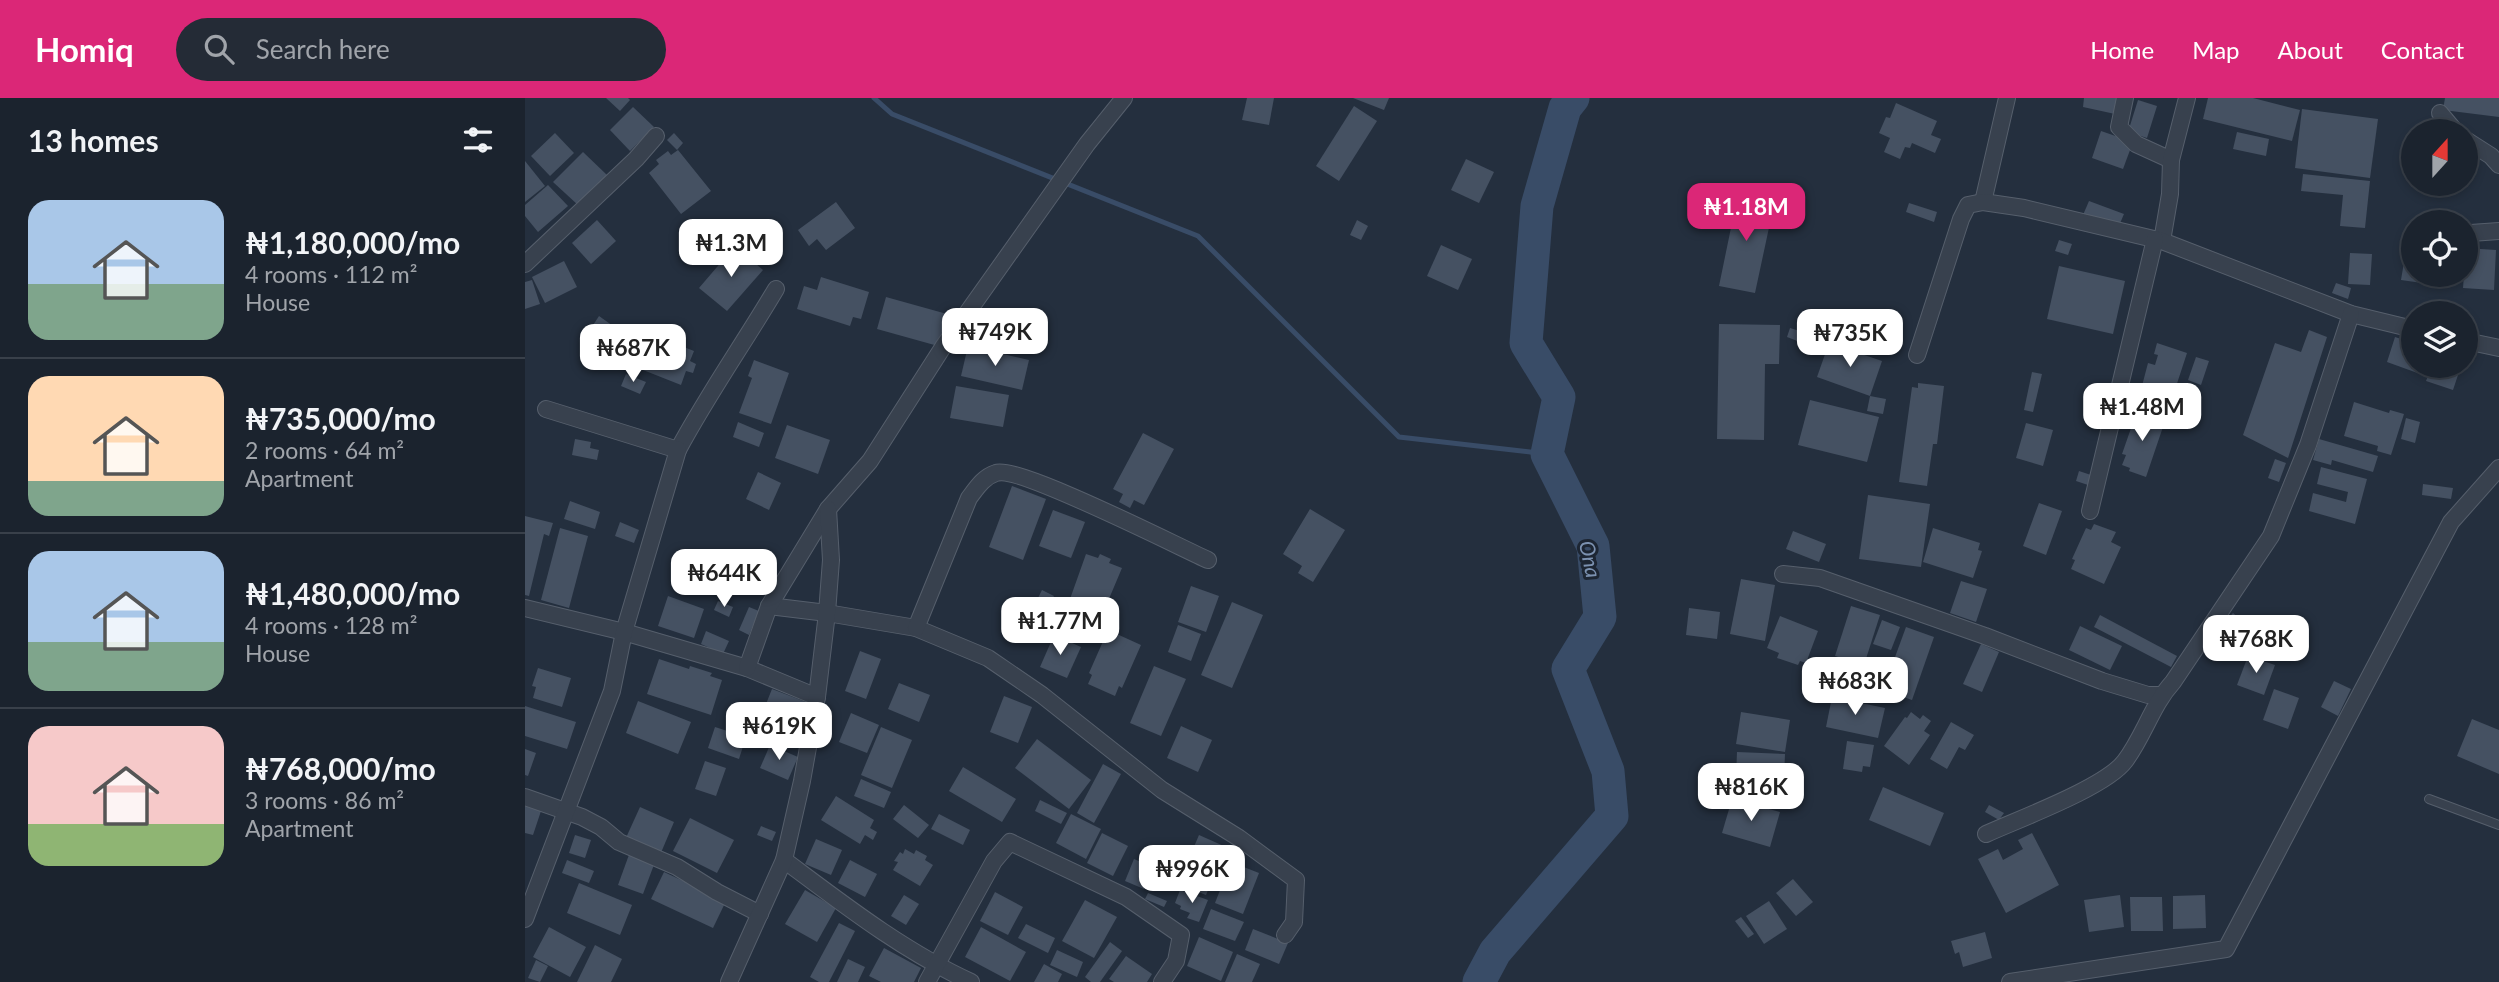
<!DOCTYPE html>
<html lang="en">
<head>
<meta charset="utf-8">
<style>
	body { margin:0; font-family:Lato,sans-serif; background:#242b36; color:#f1f3f6; height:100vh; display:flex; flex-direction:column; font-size:26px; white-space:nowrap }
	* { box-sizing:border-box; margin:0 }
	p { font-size:23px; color:#a0a4aa }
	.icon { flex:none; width:38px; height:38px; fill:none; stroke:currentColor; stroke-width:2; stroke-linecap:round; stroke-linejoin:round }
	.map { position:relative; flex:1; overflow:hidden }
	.panel { display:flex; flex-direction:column; background:#1b232e; width:525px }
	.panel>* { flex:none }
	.needle { width:46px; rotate:21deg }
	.buttons { position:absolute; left:1876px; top:21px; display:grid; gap:14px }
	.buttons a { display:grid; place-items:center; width:77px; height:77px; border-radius:50%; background:#1b232e; box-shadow:0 4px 10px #0003,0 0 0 2px #39404a; font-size:35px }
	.price { position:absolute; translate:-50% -60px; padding:0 16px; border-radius:14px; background:#fff; color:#222; font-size:23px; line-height:46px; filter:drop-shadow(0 2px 4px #0008) }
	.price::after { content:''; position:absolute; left:50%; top:42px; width:21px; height:16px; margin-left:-10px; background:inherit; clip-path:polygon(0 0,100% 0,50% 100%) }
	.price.on { background:#db2777; color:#fff }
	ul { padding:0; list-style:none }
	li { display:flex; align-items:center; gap:21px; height:175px; padding:0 28px }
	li+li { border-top:2px solid #39404a }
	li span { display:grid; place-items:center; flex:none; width:196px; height:140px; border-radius:21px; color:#555 }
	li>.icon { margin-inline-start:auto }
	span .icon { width:84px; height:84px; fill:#fffc; stroke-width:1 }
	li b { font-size:30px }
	h2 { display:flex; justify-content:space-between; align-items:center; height:84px; padding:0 28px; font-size:30px }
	header { display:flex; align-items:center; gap:42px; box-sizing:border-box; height:98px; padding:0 35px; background:#db2777; color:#fff }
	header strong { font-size:33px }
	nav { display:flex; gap:38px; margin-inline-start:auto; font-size:24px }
	.search { width:490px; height:63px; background:#242b36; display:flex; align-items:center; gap:18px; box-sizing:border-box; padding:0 24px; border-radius:38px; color:#a0a4aa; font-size:26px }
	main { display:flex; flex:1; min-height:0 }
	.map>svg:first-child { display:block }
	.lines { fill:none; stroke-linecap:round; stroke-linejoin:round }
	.stream { stroke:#394c67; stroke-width:5 }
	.river { stroke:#394c67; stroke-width:33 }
	.building { fill:#455162 }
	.lane-casing { stroke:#565f6c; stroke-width:10 }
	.street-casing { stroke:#565f6c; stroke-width:18 }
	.lane { stroke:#38414e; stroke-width:8 }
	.street { stroke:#38414e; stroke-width:16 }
	.labels { text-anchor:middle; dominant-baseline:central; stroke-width:6; stroke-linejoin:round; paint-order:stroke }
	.water-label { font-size:21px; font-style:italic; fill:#7c92b1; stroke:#1d2633 }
</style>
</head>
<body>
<header>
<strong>Homiq</strong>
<div class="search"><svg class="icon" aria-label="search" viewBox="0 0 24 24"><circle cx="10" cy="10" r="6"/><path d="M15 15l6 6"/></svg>Search here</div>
<nav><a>Home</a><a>Map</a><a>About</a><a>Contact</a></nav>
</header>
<main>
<section class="panel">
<h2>13 homes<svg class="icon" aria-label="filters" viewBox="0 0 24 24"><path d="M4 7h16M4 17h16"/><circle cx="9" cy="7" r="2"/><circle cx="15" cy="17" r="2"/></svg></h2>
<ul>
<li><span style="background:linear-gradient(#a9c7e8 60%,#7fa58c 0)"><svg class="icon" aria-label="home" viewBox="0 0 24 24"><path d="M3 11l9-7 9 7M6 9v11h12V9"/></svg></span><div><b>₦1,180,000/mo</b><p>4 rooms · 112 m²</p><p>House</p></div></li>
<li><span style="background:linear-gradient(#ffd9b3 75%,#7fa58c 0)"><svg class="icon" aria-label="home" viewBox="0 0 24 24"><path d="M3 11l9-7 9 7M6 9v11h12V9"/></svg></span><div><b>₦735,000/mo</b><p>2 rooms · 64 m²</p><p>Apartment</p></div></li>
<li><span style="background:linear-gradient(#a9c7e8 65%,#7fa58c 0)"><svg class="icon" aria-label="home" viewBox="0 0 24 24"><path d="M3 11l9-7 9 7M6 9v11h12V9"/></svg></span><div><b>₦1,480,000/mo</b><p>4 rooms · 128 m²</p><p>House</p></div></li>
<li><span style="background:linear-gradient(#f6c9c9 70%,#8fb573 0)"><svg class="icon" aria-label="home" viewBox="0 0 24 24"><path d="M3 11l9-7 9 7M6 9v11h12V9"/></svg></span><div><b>₦768,000/mo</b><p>3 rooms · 86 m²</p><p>Apartment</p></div></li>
</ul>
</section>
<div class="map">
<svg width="1974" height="884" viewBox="0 0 1974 884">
	<rect width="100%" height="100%" fill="#242f3e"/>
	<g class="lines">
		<!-- stream -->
		<path class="stream" d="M349,0L367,16L673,138L874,339L1022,356"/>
		<!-- river -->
		<path class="river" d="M954,884L970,854L1087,718L1083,673L1043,571L1075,519L1068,448L1022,356L1034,299L1001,245L1012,108L1040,10L1048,0"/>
	</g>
	<!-- building -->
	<g class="building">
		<path d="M81,0H103L105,2L95,13Z"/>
		<path d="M722,0H749L744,27L717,22Z"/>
		<path d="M828,0H864L859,12Z"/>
		<path d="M1559,0H1593L1590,16L1558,9Z"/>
		<path d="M1683,0H1728L1775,12L1767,43L1678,21Z"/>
		<path d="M1920,0H1974V19L1918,12Z"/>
		<path d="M1613,2L1632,8L1622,40L1603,34Z"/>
		<path d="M1371,5L1412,23L1406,37L1416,41L1410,55L1387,45L1385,50L1380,49L1375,61L1359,54L1365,40L1354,35L1361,19L1365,20Z"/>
		<path d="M829,8L852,23L814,83L791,68Z"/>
		<path d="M108,9L129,29L105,53L85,32Z"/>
		<path d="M1777,11L1853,21L1845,80L1770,70Z"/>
		<path d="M1576,33L1608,44L1598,71L1567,60Z"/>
		<path d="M1712,34L1744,41L1741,58L1708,51Z"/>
		<path d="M30,35L49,55L25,78L6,58Z"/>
		<path d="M149,35L158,45L152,52L142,42Z"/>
		<path d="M153,52L186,93L156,116L124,75L134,66L131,62L143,53L146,57Z"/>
		<path d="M58,54L82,77L53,107L28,84Z"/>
		<path d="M941,61L969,74L954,105L926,92Z"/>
		<path d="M0,63L20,88L0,104Z"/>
		<path d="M1778,76L1845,83L1840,130L1815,128L1818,97L1776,93Z"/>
		<path d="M1215,86L1232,90L1228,106L1248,111L1230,195L1194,188Z"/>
		<path d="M23,87L43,108L13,134L0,118V107Z"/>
		<path d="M1564,103L1599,116L1593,130L1558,117Z"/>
		<path d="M311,104L330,130L301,152L292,141L284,148L273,132Z"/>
		<path d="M1384,105L1412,114L1409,124L1381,114Z"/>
		<path d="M72,122L91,143L66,166L47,145Z"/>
		<path d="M832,122L843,128L836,142L825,137Z"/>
		<path d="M1534,142L1547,146L1543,157L1530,153Z"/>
		<path d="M1882,146L1888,147V177H1920L1918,188L1876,182Z"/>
		<path d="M916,147L947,161L933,192L902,178Z"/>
		<path d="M210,148L238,172L202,213L174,190Z"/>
		<path d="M1941,150L1971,152L1969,192L1938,190L1939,177H1941Z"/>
		<path d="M1825,155L1847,156L1845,187L1823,186Z"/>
		<path d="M39,163L52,189L20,205L7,179Z"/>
		<path d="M1534,168L1600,183L1588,236L1522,221Z"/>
		<path d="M296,179L344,194L336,221L328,219L325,228L272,211L279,188L292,192Z"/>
		<path d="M7,182L15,206L0,211V184Z"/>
		<path d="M1811,185L1826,190L1823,201L1807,195Z"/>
		<path d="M361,199L422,216L413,248L352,231Z"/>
		<path d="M74,218L105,240L91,260L61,238Z"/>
		<path d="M1194,226L1255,227L1254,266H1240L1239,342L1192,341Z"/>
		<path d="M1265,230L1278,234L1275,244L1262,239Z"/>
		<path d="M1784,232L1802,239L1763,360L1718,337L1750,245L1776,254Z"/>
		<path d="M121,234L169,253L165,263L171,266L168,275L161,273L156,287L108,268Z"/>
		<path d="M1870,239L1888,245V268H1901L1898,277L1862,264Z"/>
		<path d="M1304,245L1357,263L1345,298L1292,279Z"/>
		<path d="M1632,245L1662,255L1643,313L1613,303L1623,265L1630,267L1633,257L1629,256Z"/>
		<path d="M443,248L504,262L497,292L436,278Z"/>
		<path d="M1671,259L1684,263L1676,287L1663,282Z"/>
		<path d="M229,262L264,275L246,326L214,315L227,280L223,278Z"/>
		<path d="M1907,268H1936L1928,292L1901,283Z"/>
		<path d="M1507,274L1517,276L1508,314L1499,312Z"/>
		<path d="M101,276L121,284L115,296L96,288Z"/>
		<path d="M1393,285L1419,288L1412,346H1408L1402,388L1374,384L1387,289L1393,290Z"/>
		<path d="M431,288L484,297L478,329L425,320Z"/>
		<path d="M1345,298L1361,301L1358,316L1342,313Z"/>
		<path d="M1285,302L1354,319L1342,364L1273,347Z"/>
		<path d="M1657,302L1671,308L1664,326L1649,320Z"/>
		<path d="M1829,304L1864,315L1865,312L1879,316L1866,357L1852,353L1853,348L1819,338Z"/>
		<path d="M1612,313L1640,323L1621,379L1604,373L1605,370L1597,367L1601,357L1597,356Z"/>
		<path d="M1881,320L1895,324L1890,345L1876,341Z"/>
		<path d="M213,324L239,335L234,349L208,339Z"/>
		<path d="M1501,325L1528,332L1518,368L1491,360Z"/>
		<path d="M262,327L305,342L293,376L250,360Z"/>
		<path d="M618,335L649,351L619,407L609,402L605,410L594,404L598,396L588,391Z"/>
		<path d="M50,341L66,344L65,350L74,352L72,362L47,357Z"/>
		<path d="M1794,341L1853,358L1848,374L1807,362L1806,367L1788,362Z"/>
		<path d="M1750,361L1761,365L1754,384L1743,380Z"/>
		<path d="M1796,369L1842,381L1830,426L1784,413L1788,395L1821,404L1823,394L1792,386Z"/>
		<path d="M1554,373L1566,377L1563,387L1551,383Z"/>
		<path d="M233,374L256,385L244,412L221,401Z"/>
		<path d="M1898,386L1928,390L1926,401L1897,397Z"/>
		<path d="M487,388L521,401L498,462L464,449Z"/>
		<path d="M1343,397L1405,406L1396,469L1334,461Z"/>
		<path d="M45,403L75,414L70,431L39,421Z"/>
		<path d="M1514,405L1537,413L1521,457L1498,448Z"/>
		<path d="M785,411L820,432L788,484L773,475L777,468L758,456Z"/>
		<path d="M528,412L560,424L546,460L514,448Z"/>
		<path d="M0,418L28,425L24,438L19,436L4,498L0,497Z"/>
		<path d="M95,424L114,432L109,445L90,438Z"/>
		<path d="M1569,426L1591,434L1586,444L1596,449L1579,486L1546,471L1550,462L1547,461L1561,430L1566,432Z"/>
		<path d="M35,430L63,438L44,510L16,502Z"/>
		<path d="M1408,430L1455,445L1453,452L1457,453L1448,480L1398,464Z"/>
		<path d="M1268,433L1301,446L1294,464L1261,451Z"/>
		<path d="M561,456L573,460L575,456L586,461L584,465L597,470L578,515L545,501Z"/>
		<path d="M203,464L222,469L219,481L200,476Z"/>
		<path d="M1216,481L1250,487L1240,543L1205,536Z"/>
		<path d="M1436,483L1462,491L1451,524L1425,515Z"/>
		<path d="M666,488L694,498L681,534L653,524Z"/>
		<path d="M517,492L529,498L516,524L504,518Z"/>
		<path d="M143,498L179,511L169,540L133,528Z"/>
		<path d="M193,503L208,509L204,519L189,512Z"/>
		<path d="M707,504L738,517L707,590L676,577Z"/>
		<path d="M1326,508L1355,517L1339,567L1310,558Z"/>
		<path d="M224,509L234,513L224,537L214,532Z"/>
		<path d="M1164,510L1195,514L1192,541L1161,537Z"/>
		<path d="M1708,515L1717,523L1710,532L1700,524Z"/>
		<path d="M1575,517L1652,558L1646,569L1569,529Z"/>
		<path d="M1255,518L1293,533L1281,565L1275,563L1273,567L1252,560L1254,555L1242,550Z"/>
		<path d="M1357,522L1375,529L1366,552L1348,546Z"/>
		<path d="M653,527L676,536L666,563L643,554Z"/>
		<path d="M1555,528L1597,548L1585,572L1544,552Z"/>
		<path d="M1723,528L1741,553L1732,560L1712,536Z"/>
		<path d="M1381,529L1409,539L1387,602L1358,592Z"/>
		<path d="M583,532L616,547L597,590L594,588L590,598L563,586L567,577L564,575Z"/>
		<path d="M181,533L204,543L198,556L176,546Z"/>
		<path d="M529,537L556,549L542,580L515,569Z"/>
		<path d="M1456,546L1474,554L1457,594L1438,586Z"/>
		<path d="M335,553L356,561L341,601L320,593Z"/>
		<path d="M1723,558L1750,567L1739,597L1712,587Z"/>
		<path d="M134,561L164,571L165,568L187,575L185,578L197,582L186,617L122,596Z"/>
		<path d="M629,568L661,581L636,638L605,625Z"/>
		<path d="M13,570L46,580L37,609L8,600L11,589L7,588Z"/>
		<path d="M1809,583L1826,591L1813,618L1796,609Z"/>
		<path d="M374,585L405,597L394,624L363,611Z"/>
		<path d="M247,591L281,604L269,635L235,621Z"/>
		<path d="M1749,591L1774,600L1763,631L1738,622Z"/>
		<path d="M479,598L507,609L493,645L465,634Z"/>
		<path d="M1307,599L1360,610L1353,640L1301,629Z"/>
		<path d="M113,603L166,624L153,656L101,635Z"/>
		<path d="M0,608L51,624L42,651L0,638Z"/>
		<path d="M1216,614L1265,622L1260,654L1211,646Z"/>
		<path d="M1386,614L1395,621L1398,617L1406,623L1399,633L1405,637L1384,667L1359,648L1380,619L1382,620Z"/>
		<path d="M326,615L354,627L342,655L314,644Z"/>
		<path d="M1947,621L1974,632V676L1932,658Z"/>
		<path d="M1426,624L1449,637L1440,652L1434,649L1422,671L1405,661Z"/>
		<path d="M656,628L687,642L673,674L642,660Z"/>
		<path d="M190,629L221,639L214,661L183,650Z"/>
		<path d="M356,629L387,642L367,690L336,677Z"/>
		<path d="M512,641L566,682L544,711L490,670Z"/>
		<path d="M1322,643L1349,647L1345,669L1338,668L1337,674L1318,671Z"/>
		<path d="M245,647L273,659L263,682L235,670Z"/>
		<path d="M0,651L11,655L3,678L0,677Z"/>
		<path d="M1212,654L1260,656L1259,681L1211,679Z"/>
		<path d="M180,663L201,670L191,698L170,691Z"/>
		<path d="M578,666L596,676L569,725L552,715Z"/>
		<path d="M438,669L491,701L477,724L424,693Z"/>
		<path d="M336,681L366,694L359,710L329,698Z"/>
		<path d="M1358,689L1419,715L1405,748L1344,722Z"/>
		<path d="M311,698L349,722L345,730L352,734L348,742L340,737L335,746L296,722Z"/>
		<path d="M1207,701L1255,714L1245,749L1197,735Z"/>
		<path d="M515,702L542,715L536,726L510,713Z"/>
		<path d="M379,707L404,727L393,740L368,721Z"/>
		<path d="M1464,707L1479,715L1474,722L1460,714Z"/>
		<path d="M0,708L16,713L8,737L0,735Z"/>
		<path d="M115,709L149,724L135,757L100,742Z"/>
		<path d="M414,716L445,732L438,747L406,731Z"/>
		<path d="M546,716L576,731L561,761L531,745Z"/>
		<path d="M165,720L209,742L192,775L148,753Z"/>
		<path d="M236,728L251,734L247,743L232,737Z"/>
		<path d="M577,735L603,748L588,778L562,765Z"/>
		<path d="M1507,735L1534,787L1481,815L1453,761L1473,751L1478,762L1498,751L1493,742Z"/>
		<path d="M50,737L66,742L60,760L44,755Z"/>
		<path d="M674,737L701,749L681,797L653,786Z"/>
		<path d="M291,741L317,752L306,777L280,766Z"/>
		<path d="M380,751L389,756L391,752L402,758L400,762L408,767L395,788L368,772L373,764L369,763L375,754L378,756Z"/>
		<path d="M105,754L130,764L118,796L93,787Z"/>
		<path d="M609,761L628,769L619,791L600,783Z"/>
		<path d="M42,762L69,773L64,785L37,775Z"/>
		<path d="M325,762L352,776L340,799L313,785Z"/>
		<path d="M706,764L734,775L718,816L690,805Z"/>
		<path d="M139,774L201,803L188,830L126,801Z"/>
		<path d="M1268,781L1288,804L1271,818L1251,795Z"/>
		<path d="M54,785L107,807L95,837L42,815Z"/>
		<path d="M280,792L311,810L292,844L260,826Z"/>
		<path d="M655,792L683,802L674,824L662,820L665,815L655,811L656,808L650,805Z"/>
		<path d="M470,794L498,809L483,837L455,823Z"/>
		<path d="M623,795L642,803L639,809L620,801Z"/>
		<path d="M379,797L394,806L381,827L366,818Z"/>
		<path d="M1595,797L1599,829L1564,834L1559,802Z"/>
		<path d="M1680,797L1681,830L1648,831V798Z"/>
		<path d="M1605,799H1637L1638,833H1606Z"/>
		<path d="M560,802L592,819L569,860L537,843Z"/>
		<path d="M1244,803L1262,831L1239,846L1221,818Z"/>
		<path d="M686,811L719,824L710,843L678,831Z"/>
		<path d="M1216,819L1229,836L1223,840L1210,823Z"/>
		<path d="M314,825L330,833L304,884H294L285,879Z"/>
		<path d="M501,826L530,840L523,855L493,840Z"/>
		<path d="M24,829L61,849L45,879L8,859Z"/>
		<path d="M456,829L501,854L485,883L440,859Z"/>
		<path d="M728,831L763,845L754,866L720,852Z"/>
		<path d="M1460,834L1467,860L1438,869L1434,854L1430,856L1426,843Z"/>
		<path d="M674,839L708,854L696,883L662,868Z"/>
		<path d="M585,844L597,853L575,884H566L560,879Z"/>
		<path d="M70,847L97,861L86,884H52Z"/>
		<path d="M359,850L396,870L389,884H356L344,878Z"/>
		<path d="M532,852L558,864L552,879L525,867Z"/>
		<path d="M712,856L735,866L727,884H700Z"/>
		<path d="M601,858L627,876L622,884H589L584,881Z"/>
		<path d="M323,861L340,869L333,884H312Z"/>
		<path d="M11,862L23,868L15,884L3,880Z"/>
		<path d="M519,866L537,876L533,884H509Z"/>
	</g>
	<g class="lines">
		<!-- lane casing -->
		<g class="lane-casing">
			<path id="lane" d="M1904,701L1974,727"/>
		</g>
		<!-- street casing -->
		<g class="street-casing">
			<g id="street">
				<path d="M1600,0L1594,29L1611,46L1646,62"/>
				<path d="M1915,15L1930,33"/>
				<path d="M1941,42L1966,58L1974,67"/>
				<path d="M1458,104L1482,0"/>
				<path d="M1946,135L1974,133"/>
				<path d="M1637,143L1645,96L1646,62L1662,0"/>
				<path d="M0,166L111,61L131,38"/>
				<path d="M1941,243L1974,250"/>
				<path d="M1392,257L1436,121L1443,107L1458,104L1499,110L1637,143L1826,216L1888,231"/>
				<path d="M153,352C183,296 219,245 251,191"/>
				<path d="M1565,413L1630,141"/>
				<path d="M1258,476L1295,480L1460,538L1577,583L1623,597H1636"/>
				<path d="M244,508L302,515L391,530L463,560L517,597L637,692L714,740L771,782L769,824L760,837"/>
				<path d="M0,510L99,534L222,570L292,599"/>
				<path d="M391,530L444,400C451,391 458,379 471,375C493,367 652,448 683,462"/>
				<path d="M222,570L244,508L303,411L345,363L418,249L562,46L599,0"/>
				<path d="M0,699L57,719L76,729L94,744L152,769L192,794L235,816"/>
				<path d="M1461,736C1494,721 1581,689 1600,663C1619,638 1627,607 1648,584L1746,438L1783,347L1826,216"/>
				<path d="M259,762C318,806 378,853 446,884"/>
				<path d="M0,821L87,593L99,534L153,352L21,311"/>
				<path d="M204,884L259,762L277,683L292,599L302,515L306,462L303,411"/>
				<path d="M402,884L469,763L485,744L601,799L656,837L651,863L637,884"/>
				<path d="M1485,884L1701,851L1926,424L1974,370"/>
			</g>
		</g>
		<!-- lane -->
		<use href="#lane" class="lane"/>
		<!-- street -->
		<use href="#street" class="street"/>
	</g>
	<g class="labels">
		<!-- water labels -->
		<g class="water-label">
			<text transform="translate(1066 461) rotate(78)">Ona</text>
		</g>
	</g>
</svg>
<div class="buttons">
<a><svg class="needle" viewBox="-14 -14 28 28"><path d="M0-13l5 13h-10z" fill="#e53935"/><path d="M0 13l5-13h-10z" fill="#a0a4aa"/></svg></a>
<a><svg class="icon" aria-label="locate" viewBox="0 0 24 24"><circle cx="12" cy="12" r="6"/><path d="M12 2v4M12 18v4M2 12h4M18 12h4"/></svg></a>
<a><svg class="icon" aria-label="layers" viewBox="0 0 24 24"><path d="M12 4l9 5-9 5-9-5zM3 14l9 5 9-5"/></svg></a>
</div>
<b class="price on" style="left:1221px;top:145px">₦1.18M</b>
<b class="price" style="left:206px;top:181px">₦1.3M</b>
<b class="price" style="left:470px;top:270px">₦749K</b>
<b class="price" style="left:1325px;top:271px">₦735K</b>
<b class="price" style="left:108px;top:286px">₦687K</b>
<b class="price" style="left:1617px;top:345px">₦1.48M</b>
<b class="price" style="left:199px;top:511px">₦644K</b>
<b class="price" style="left:535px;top:559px">₦1.77M</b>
<b class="price" style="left:1731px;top:577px">₦768K</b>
<b class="price" style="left:1330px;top:619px">₦683K</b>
<b class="price" style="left:254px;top:664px">₦619K</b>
<b class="price" style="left:1226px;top:725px">₦816K</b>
<b class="price" style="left:667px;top:807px">₦996K</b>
</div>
</main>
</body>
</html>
